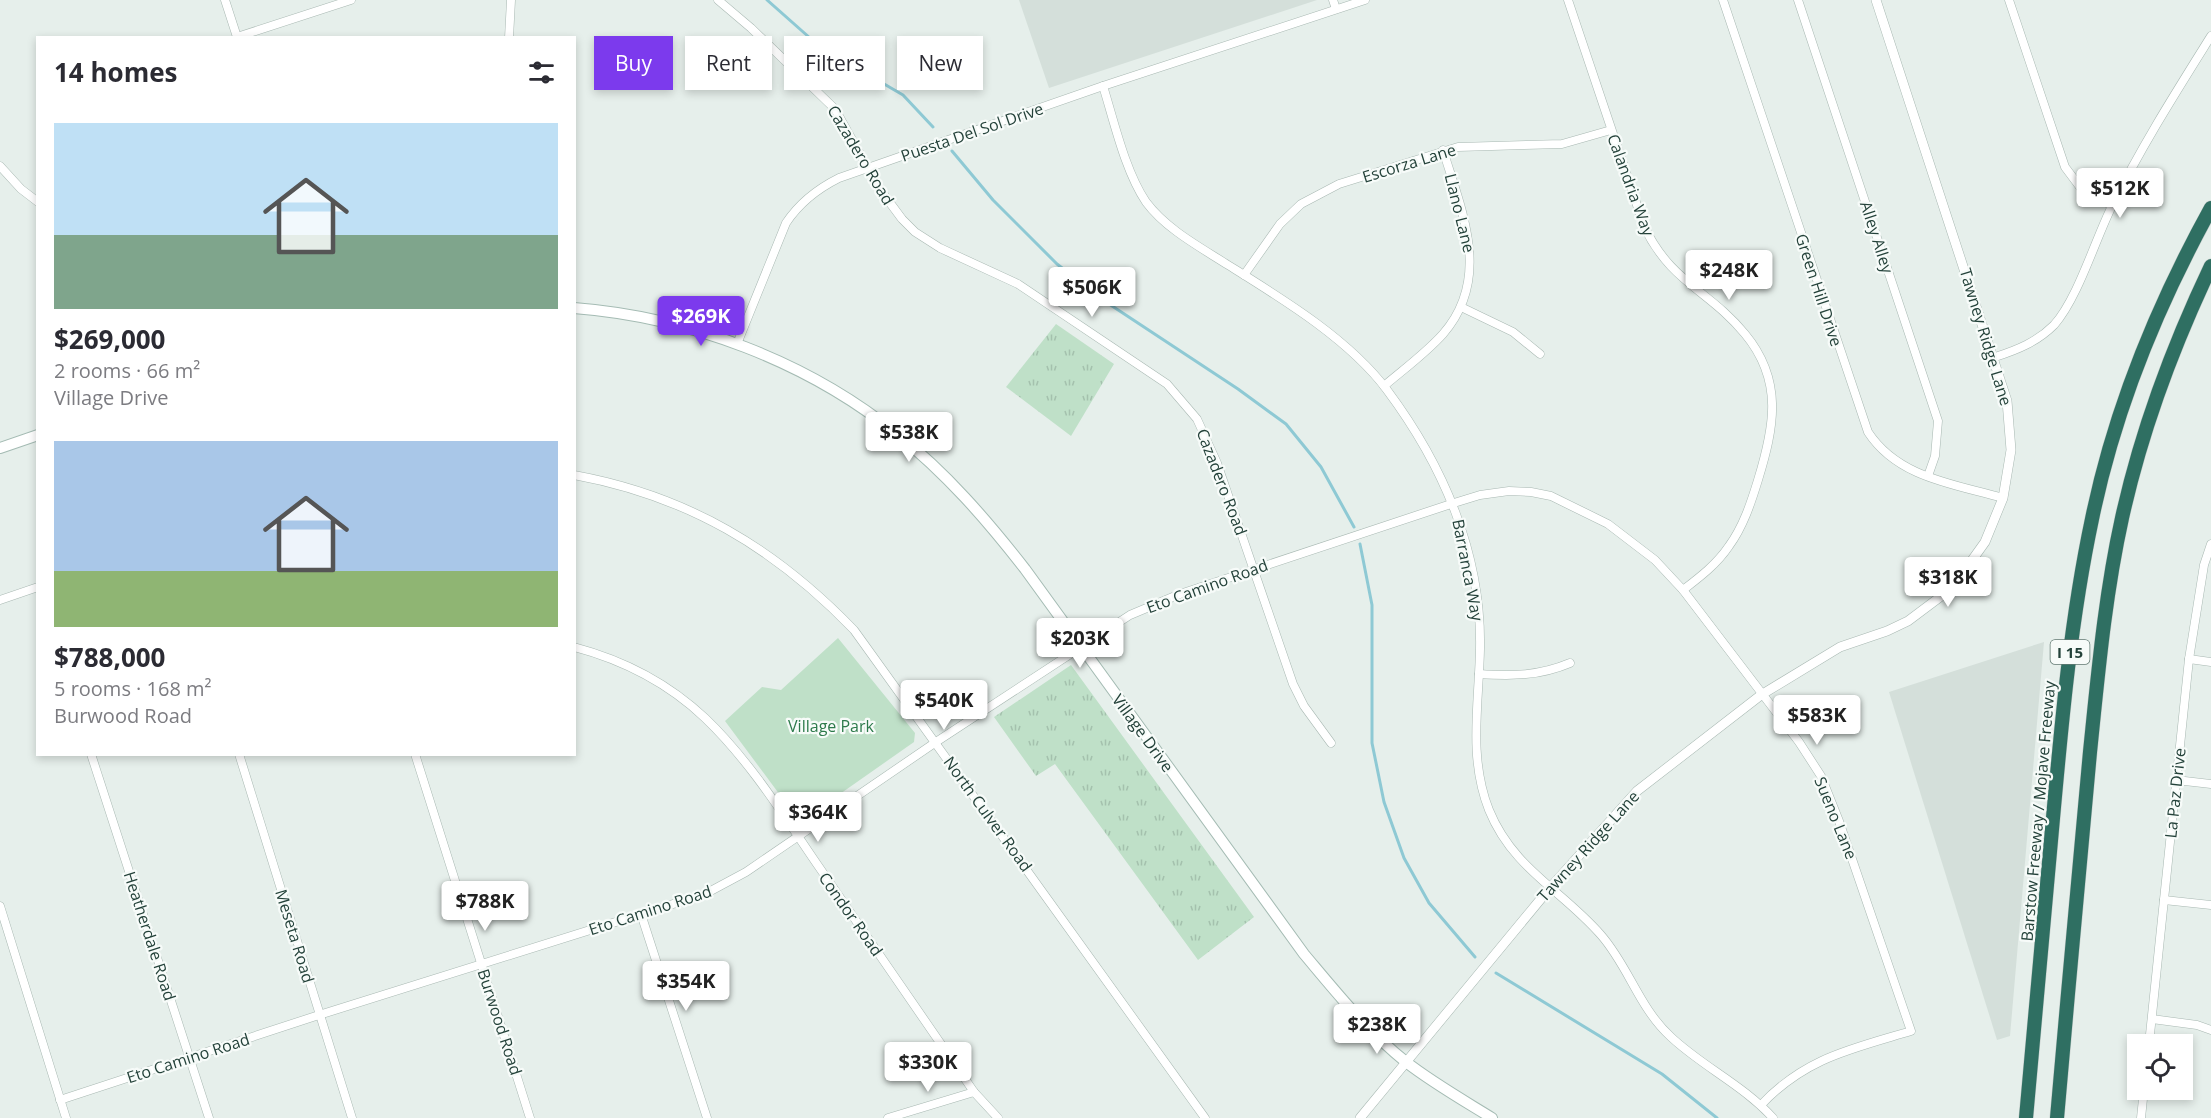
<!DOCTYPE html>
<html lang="en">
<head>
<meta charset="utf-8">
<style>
	body { margin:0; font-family:"Open Sans",sans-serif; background:#f2f2f3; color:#2b2b33; height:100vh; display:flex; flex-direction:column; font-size:22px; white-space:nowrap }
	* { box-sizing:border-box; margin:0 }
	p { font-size:20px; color:#7c7c81 }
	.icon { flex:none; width:33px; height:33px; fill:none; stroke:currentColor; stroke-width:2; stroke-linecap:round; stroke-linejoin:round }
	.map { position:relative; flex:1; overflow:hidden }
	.details { position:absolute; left:36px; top:36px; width:540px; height:720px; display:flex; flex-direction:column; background:#fff; border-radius:0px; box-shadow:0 3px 9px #0003 }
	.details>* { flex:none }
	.guide { position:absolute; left:594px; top:36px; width:570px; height:54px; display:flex; gap:12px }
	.tools { position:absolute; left:2127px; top:1034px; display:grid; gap:12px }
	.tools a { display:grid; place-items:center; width:66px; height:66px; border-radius:0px; background:#fff; box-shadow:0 3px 9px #0003; font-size:30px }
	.price { position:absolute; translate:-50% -51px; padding:0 14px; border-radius:6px; background:#fff; color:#222; font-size:20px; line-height:39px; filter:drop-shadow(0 2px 3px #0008) }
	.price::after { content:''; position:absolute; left:50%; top:36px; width:18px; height:14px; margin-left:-9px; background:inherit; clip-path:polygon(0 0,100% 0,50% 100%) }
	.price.current { background:#7c3aed; color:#fff }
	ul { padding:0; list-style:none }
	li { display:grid; align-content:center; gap:12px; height:318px; padding:0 18px }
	li span { display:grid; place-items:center; height:186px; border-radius:0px; color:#555 }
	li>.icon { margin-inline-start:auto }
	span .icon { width:108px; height:108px; fill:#fffc; stroke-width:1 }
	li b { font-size:26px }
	h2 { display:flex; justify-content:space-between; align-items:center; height:72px; padding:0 18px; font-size:26px }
	.chip { padding:0 21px; border-radius:0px; background:#fff; box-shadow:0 3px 9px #0003; font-size:21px; line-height:54px }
	.chip.current { background:#7c3aed; color:#fff }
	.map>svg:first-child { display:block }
	.built { fill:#d4dfda }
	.grass { fill:url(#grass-tufts) }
	.park { fill:#bfe0c8 }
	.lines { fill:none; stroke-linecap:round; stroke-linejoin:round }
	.stream { stroke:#8ec9d4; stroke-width:3 }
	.minor-casing { stroke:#a8b8b2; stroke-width:9 }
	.tertiary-casing { stroke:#a8b8b2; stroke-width:10 }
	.secondary-casing { stroke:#a4bbb3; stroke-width:12 }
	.motorway-casing { stroke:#c2cac8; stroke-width:15 }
	.minor { stroke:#fff; stroke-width:8 }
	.tertiary { stroke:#fff; stroke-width:9 }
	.secondary { stroke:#fff; stroke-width:10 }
	.motorway { stroke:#2f6f62; stroke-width:14 }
	.labels { text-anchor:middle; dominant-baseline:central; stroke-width:4.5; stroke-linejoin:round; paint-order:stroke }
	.shield { fill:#f7fbf9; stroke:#637a73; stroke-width:1.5 }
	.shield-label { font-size:15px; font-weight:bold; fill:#24423a }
	.street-label { font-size:16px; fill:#24423a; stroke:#f7fbf9 }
	.park-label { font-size:16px; fill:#2d7a4b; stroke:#f7fbf9 }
</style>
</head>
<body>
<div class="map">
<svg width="2211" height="1118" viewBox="0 0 2211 1118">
	<defs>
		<pattern id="grass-tufts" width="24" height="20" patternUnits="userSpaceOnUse" patternTransform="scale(1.5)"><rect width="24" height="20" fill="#bfe0c8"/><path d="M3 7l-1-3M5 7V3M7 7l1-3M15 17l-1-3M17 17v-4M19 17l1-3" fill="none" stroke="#a4c1ad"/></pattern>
	</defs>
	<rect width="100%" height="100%" fill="#e6efeb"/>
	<!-- built -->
	<g class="built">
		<path d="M1019,0H1317L1049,88Z"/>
		<path d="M2044,642L2010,1036L1997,1040L1889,692Z"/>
	</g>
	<!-- grass -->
	<g class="grass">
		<path d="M1056,324L1114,364L1071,436L1006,387Z"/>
		<path d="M1071,665L1254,917L1198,960L1055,764L1036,776L994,717Z"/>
	</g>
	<!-- park -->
	<path class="park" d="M838,638L915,733L914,742L800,822L725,721L762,687L781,690Z"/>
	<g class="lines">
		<!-- stream -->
		<g class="stream">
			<path d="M767,0L819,46L903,95L933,127"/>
			<path d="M952,151L993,200L1057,264L1100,298L1238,389L1286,424L1321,467L1354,527"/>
			<path d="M1360,544L1372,605V743L1384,802L1404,858L1429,903L1475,957"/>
			<path d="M1496,973L1662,1074L1717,1118"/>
		</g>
		<!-- minor casing -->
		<g class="minor-casing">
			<g id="minor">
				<path d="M225,0L237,37L351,0"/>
				<path d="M718,0L751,28L835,109L879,188L902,219L915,232L940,248L1018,284L1167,384L1197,419L1217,463L1293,684L1304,706L1331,743"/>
				<path d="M1333,0L1336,9"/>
				<path d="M1568,0L1644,226C1670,282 1710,291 1745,334C1784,381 1774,428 1758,480C1751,503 1743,527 1729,546C1717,564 1700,577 1683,590"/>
				<path d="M1723,0L1868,432C1898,478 1954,484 2003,498"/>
				<path d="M1798,0L1938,421L1935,456L1928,476"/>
				<path d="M2009,0L2065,167L2080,187L2112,206"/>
				<path d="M509,38L511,0"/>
				<path d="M1103,86C1114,121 1125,171 1146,202C1166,229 1200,247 1228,265C1281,298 1349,339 1387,390C1443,465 1482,554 1480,649C1479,704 1468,757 1489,810C1513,869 1562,890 1601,935C1629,967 1639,1008 1671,1037C1703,1067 1743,1085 1773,1118"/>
				<path d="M0,166L21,189L38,202"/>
				<path d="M1244,275L1280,224L1301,204L1339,184L1458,147L1562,144L1611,130"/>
				<path d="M1461,307L1513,332L1540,354"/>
				<path d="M737,344L786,223C800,202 817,189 839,178L1103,86L1365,0"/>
				<path d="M1995,357C2017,350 2037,342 2054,325C2078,298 2095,240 2112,206C2141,147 2176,92 2211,36"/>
				<path d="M1384,386C1404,369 1426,353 1443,334C1492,278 1462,212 1443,150"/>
				<path d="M574,475C688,496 775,548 854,630L1205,1118"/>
				<path d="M0,600L38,587"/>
				<path d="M574,647C623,660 668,683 705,718C750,761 784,816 819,867C871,942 922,1017 974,1092L998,1118"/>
				<path d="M2189,659L2211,662"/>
				<path d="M1479,674C1513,676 1539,676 1570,663"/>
				<path d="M91,754L209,1118"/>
				<path d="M239,754L352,1118"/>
				<path d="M415,754L530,1118"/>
				<path d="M2176,780L2211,784"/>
				<path d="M2164,900L2211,905"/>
				<path d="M0,906L66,1118"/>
				<path d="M641,914L707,1118"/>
				<path d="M2152,1019L2197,1025L2211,1030"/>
				<path d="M2149,1044L2189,659L2204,565L2211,544"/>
				<path d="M60,1100L319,1015L705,894L746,872L936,742L1130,615L1180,594L1454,503L1480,495L1509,491L1531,492L1551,496L1608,524L1655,560L1683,590L1799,742L1821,776L1839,821L1911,1031C1851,1049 1805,1058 1761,1105"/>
				<path d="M888,1118L974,1092"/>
				<path d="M2141,1118L2144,1089"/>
			</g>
		</g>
		<!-- tertiary casing -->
		<g class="tertiary-casing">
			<path id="tertiary" d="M1360,1118L1549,889L1637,791L1761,695L1840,647L1887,631L1908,621L1944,594L1960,577L1985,542L2003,498L2011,450L2007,401L1876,0"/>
		</g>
		<!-- secondary casing -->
		<g class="secondary-casing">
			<g id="secondary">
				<path d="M574,308C689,317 807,361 897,434C946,473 986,519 1025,569L1304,954C1336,992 1367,1031 1406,1062C1433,1083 1463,1100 1492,1118"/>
				<path d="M0,448L38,435"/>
			</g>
		</g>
		<!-- motorway casing -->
		<g class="motorway-casing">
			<g id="motorway">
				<path d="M2026,1118C2035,1018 2044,918 2053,818C2062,718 2071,618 2092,519C2114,412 2158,304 2211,208"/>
				<path d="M2057,1118C2068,996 2078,874 2090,752C2098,674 2105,595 2122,518C2141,432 2173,346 2211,266"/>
			</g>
		</g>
		<!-- minor -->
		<use href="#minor" class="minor"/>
		<!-- tertiary -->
		<use href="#tertiary" class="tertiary"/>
		<!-- secondary -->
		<use href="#secondary" class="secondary"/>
		<!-- motorway -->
		<use href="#motorway" class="motorway"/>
	</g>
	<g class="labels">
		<!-- shield labels -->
		<rect class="shield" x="2050.5" y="640" width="39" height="24" rx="4.5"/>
		<g class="shield-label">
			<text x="2070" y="652">I 15</text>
		</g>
		<!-- street labels -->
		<g class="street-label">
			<text transform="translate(972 132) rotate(-19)">Puesta Del Sol Drive</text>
			<text transform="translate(861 155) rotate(59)">Cazadero Road</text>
			<text transform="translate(1409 163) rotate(-17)">Escorza Lane</text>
			<text transform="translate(1631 185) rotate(70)">Calandria Way</text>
			<text transform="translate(1460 213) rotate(76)">Llano Lane</text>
			<text transform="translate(1877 237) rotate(72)">Alley Alley</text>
			<text transform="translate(1819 290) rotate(72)">Green Hill Drive</text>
			<text transform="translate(1986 337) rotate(73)">Tawney Ridge Lane</text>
			<text transform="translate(1222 482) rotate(69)">Cazadero Road</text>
			<text transform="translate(1468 570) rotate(79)">Barranca Way</text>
			<text transform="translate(1207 586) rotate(-20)">Eto Camino Road</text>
			<text transform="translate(1143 733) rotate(54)">Village Drive</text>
			<text transform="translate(2175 793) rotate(-84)">La Paz Drive</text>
			<text transform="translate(2038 811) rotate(-85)">Barstow Freeway / Mojave Freeway</text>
			<text transform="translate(988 814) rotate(54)">North Culver Road</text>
			<text transform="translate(1836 818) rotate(68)">Sueno Lane</text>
			<text transform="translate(1588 846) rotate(-48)">Tawney Ridge Lane</text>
			<text transform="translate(650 910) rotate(-18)">Eto Camino Road</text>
			<text transform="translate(851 914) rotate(55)">Condor Road</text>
			<text transform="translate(150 936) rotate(72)">Heatherdale Road</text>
			<text transform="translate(295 936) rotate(73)">Meseta Road</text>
			<text transform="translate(500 1022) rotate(72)">Burwood Road</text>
			<text transform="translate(188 1058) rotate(-18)">Eto Camino Road</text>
		</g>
		<!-- park labels -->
		<g class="park-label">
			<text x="831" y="726">Village Park</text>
		</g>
	</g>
</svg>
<div class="tools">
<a><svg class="icon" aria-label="locate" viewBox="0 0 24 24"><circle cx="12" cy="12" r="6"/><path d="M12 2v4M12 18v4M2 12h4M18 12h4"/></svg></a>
</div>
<b class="price" style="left:2120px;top:219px">$512K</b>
<b class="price" style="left:1729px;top:301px">$248K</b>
<b class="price" style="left:1092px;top:318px">$506K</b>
<b class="price current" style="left:701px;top:347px">$269K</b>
<b class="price" style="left:909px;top:463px">$538K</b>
<b class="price" style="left:1948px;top:608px">$318K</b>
<b class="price" style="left:1080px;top:669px">$203K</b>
<b class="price" style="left:944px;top:731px">$540K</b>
<b class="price" style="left:1817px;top:746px">$583K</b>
<b class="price" style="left:818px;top:843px">$364K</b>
<b class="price" style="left:485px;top:932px">$788K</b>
<b class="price" style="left:686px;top:1012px">$354K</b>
<b class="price" style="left:1377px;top:1055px">$238K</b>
<b class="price" style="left:928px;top:1093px">$330K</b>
<div class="guide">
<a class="chip current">Buy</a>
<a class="chip">Rent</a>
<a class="chip">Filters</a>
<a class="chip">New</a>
</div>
<section class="details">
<h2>14 homes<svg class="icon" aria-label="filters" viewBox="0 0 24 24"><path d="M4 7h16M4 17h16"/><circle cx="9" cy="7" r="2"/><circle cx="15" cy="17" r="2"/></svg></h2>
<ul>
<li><span style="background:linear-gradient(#bfe0f5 60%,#7fa58c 0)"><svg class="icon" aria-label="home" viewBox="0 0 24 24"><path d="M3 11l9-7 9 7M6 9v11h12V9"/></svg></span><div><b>$269,000</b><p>2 rooms · 66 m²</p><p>Village Drive</p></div></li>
<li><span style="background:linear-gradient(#a9c7e8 70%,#8fb573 0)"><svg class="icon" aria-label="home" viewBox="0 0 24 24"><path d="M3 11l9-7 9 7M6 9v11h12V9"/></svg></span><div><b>$788,000</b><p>5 rooms · 168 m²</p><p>Burwood Road</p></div></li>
</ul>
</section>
</div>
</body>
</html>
